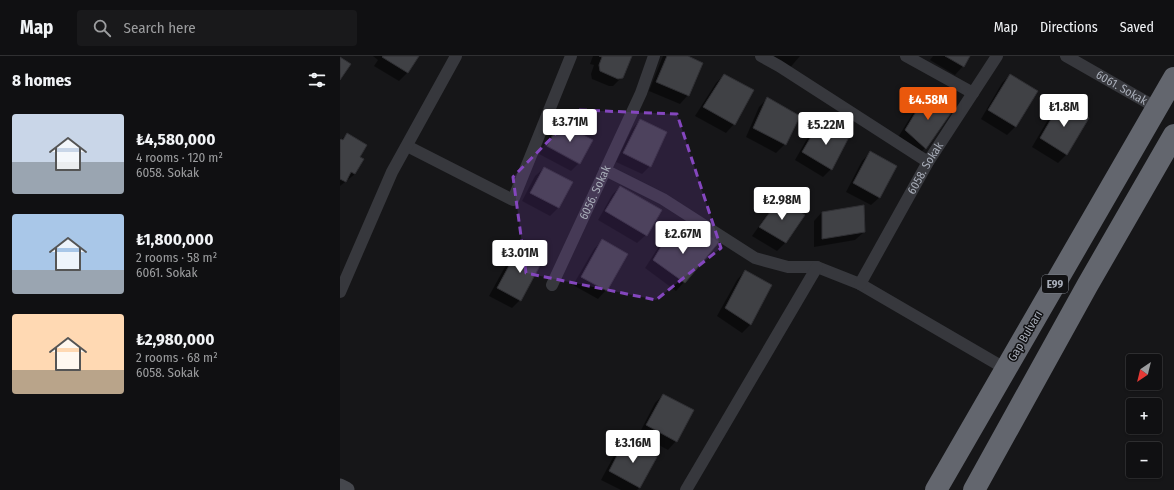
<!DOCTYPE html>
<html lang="en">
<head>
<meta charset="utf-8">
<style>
	body { margin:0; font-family:"Fira Sans Condensed",sans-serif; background:#19191b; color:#f1f3f6; height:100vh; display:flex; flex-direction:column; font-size:15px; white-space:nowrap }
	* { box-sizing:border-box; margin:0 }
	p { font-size:13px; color:#9c9d9f }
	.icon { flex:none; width:22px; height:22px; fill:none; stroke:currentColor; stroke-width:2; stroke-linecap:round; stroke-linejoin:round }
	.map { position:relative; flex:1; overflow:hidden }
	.panel { display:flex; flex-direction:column; background:#101012; width:340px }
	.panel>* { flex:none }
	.needle { width:26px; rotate:215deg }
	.buttons { position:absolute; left:786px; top:298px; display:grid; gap:8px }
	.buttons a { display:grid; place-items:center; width:36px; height:36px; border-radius:4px; background:#101012; box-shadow:0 1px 3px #0004,0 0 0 1px #303032; font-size:20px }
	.price { position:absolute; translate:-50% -34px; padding:0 9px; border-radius:4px; background:#fff; color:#222; font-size:13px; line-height:26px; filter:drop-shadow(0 1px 2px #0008) }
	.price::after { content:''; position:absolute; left:50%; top:24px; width:12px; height:9px; margin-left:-6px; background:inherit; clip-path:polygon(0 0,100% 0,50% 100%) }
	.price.selected { background:#ea580c; color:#fff }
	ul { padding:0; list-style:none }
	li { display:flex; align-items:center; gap:12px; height:100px; padding:0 12px }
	li span { display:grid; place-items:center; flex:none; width:112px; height:80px; border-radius:4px; color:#555 }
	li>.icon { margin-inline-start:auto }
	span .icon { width:48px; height:48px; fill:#fffc; stroke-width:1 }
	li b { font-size:17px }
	h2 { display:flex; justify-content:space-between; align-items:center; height:48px; padding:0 12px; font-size:17px }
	header { display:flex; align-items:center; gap:24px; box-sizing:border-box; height:56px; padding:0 20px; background:#101012; border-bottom:1px solid #303032 }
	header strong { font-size:19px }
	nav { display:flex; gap:22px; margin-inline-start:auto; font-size:14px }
	.search { width:280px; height:36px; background:#19191b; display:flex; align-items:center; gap:10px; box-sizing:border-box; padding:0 14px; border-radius:4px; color:#9c9d9f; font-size:15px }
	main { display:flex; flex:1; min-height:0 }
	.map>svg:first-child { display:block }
	.shadow { fill:#0007 }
	.building { fill:#404145; stroke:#303034 }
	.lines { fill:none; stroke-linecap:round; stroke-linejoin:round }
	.street { stroke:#37383d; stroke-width:12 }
	.secondary { stroke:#45474d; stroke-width:17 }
	.highway { stroke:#63666e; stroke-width:22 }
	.marked { fill:#8446be; fill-opacity:0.2; stroke:#8446be; stroke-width:3; stroke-dasharray:8 5; stroke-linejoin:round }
	.labels { text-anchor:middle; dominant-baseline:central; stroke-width:3; stroke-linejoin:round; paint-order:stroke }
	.shield { fill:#111113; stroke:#7b7e86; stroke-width:1 }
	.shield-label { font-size:11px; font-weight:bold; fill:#a8adb8 }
	.street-label { font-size:12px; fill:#a8adb8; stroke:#111113 }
</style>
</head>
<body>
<header>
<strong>Map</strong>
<div class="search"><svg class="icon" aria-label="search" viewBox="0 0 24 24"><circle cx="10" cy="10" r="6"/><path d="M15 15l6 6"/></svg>Search here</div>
<nav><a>Map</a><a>Directions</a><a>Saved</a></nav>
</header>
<main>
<section class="panel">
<h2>8 homes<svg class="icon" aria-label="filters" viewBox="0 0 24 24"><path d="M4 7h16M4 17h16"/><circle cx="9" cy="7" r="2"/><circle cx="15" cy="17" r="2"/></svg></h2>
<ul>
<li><span style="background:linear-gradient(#c9d6e8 60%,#9aa5b1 0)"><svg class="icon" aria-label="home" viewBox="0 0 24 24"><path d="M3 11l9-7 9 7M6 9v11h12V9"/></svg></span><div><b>₺4,580,000</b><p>4 rooms · 120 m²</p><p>6058. Sokak</p></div></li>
<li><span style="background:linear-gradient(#a9c7e8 70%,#9aa5b1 0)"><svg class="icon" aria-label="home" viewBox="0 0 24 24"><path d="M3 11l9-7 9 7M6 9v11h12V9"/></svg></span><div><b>₺1,800,000</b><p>2 rooms · 58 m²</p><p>6061. Sokak</p></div></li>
<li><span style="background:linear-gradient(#ffd9b3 70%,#b9a48a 0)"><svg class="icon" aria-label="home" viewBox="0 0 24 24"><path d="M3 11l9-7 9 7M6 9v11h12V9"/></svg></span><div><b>₺2,980,000</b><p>2 rooms · 68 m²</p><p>6058. Sokak</p></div></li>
</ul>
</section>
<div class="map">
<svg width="834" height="434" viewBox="0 0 834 434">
	<rect width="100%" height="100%" fill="#161618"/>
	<!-- shadow -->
	<g class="shadow">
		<path d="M33,0H78L67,17L59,25L34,10L38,4Z"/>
		<path d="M253,0H291L282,21L273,30H269L252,23L251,18L254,9L250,8Z"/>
		<path d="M323,0H346L348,39L340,48L309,35Z"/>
		<path d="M423,0H460L448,14Z"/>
		<path d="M593,0H629L623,10L615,19L590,4Z"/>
		<path d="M384,19L394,68L386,77L355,60L376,27Z"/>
		<path d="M670,19L676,70L667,79L641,63L662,27Z"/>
		<path d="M586,40L585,92L577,100L557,83L578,49Z"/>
		<path d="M428,42L459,60L445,88L436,97L406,81L419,51Z"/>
		<path d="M721,47L727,98L718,107L692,91L713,55Z"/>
		<path d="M300,64L310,110L302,118L276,106L292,73Z"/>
		<path d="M220,68L239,107L231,115L199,98L204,89L238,108V105L205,88L211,76Z"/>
		<path d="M479,68L491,113L483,121L455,104L471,76Z"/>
		<path d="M7,78L19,101L15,118L0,130V85Z"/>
		<path d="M530,97L540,141L531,149L506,136L522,105Z"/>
		<path d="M204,112L231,127L218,152L210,160L182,145L195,120Z"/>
		<path d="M280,131L306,179L297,187L258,164L272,139Z"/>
		<path d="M440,144L445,187L437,195L412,180L432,152Z"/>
		<path d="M482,156L524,176L515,184L474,191V165Z"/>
		<path d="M332,175L361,192L372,179L344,226L336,235L305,212L323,184Z"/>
		<path d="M262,185L286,198L266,234L258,243L233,229L254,193Z"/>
		<path d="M179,192L180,244L172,252L149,240L171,200Z"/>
		<path d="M405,215L431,230L410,269L402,277L377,260L397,224Z"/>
		<path d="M323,339L336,385L328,394L299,378L315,347Z"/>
		<path d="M285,386L300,431L297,434H281L261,424L277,394Z"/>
	</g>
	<!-- building -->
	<g class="building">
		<path d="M43,0H79L68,17L42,1Z"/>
		<path d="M259,0H292L283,22L278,23L260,15L259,9L262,1Z"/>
		<path d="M327,0H348L363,7L349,40L316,26Z"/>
		<path d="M605,0H630L624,11Z"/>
		<path d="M0,1L11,8L0,24Z"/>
		<path d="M384,18L414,34L395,69L363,51Z"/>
		<path d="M670,18L698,35L676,71L648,54Z"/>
		<path d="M586,39L613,54L586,93L565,74Z"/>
		<path d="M427,41L460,60L446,89L413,72Z"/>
		<path d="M721,46L749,62L727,99L700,82Z"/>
		<path d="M300,63L327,76L311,111L283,97Z"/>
		<path d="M219,66L253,84L240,108L207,90Z"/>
		<path d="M479,67L509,81L492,114L462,96Z"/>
		<path d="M7,77L27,89L20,101L24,103L15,118L11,116L6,126L0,123V84L1,83L3,84Z"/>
		<path d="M530,95L557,110L540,142L513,127Z"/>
		<path d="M204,111L233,126L219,152L190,137Z"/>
		<path d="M280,130L322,154L307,180L265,155Z"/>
		<path d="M440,142L465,159L446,187L419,171Z"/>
		<path d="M524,149L525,176L482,183V156Z"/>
		<path d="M331,174L362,191L372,178L380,185L345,227L313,204Z"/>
		<path d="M262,183L288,198L267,235L241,221Z"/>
		<path d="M179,191L203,204L181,245L157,232Z"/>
		<path d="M405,214L432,229L411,269L385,252Z"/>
		<path d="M323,338L354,354L337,386L306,369Z"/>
		<path d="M285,384L317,401L300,432L269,415Z"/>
	</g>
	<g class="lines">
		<!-- street -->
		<g class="street">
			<path d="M421,0L439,10L588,106"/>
			<path d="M566,0L633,37"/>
			<path id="s1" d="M726,0L817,52"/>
			<path d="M67,90L173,144L231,0"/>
			<path d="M265,114L323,143L415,202L448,211H477L520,228L666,313"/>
			<path id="s2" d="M520,228L588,106L657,0"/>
			<path id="s3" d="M212,229L301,37L314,0"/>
			<path d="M0,236L52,116L116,0"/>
			<path d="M346,434L477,211"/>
		</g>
		<!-- secondary -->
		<path class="secondary" d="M0,431L6,434"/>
		<!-- highway -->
		<g class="highway">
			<path d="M596,434L834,22"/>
			<path d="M634,434L747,230L834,79"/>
		</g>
	</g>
	<!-- marked area -->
	<path class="marked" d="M239,54L337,58L381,192L316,244L186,217L173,121Z"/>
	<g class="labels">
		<!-- shield labels -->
		<rect class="shield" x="702" y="219" width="26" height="18" rx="3"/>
		<g class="shield-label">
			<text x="715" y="228">E99</text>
		</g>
		<!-- street labels -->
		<g class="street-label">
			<text stroke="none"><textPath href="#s1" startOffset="64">6061. Sokak</textPath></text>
			<text stroke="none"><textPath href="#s2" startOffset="133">6058. Sokak</textPath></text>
			<text stroke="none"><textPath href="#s3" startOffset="102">6056. Sokak</textPath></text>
			<text transform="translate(685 280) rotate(-60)">Gap Bulvarı</text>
		</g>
	</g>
</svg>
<div class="buttons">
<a><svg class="needle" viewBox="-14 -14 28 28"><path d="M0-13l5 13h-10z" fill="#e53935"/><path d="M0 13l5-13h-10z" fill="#9c9d9f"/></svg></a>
<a>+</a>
<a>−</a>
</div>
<b class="price selected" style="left:588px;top:65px">₺4.58M</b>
<b class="price" style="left:724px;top:72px">₺1.8M</b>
<b class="price" style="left:230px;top:87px">₺3.71M</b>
<b class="price" style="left:486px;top:90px">₺5.22M</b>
<b class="price" style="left:442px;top:165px">₺2.98M</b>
<b class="price" style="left:343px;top:199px">₺2.67M</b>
<b class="price" style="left:180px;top:218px">₺3.01M</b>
<b class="price" style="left:293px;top:408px">₺3.16M</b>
</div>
</main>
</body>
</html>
